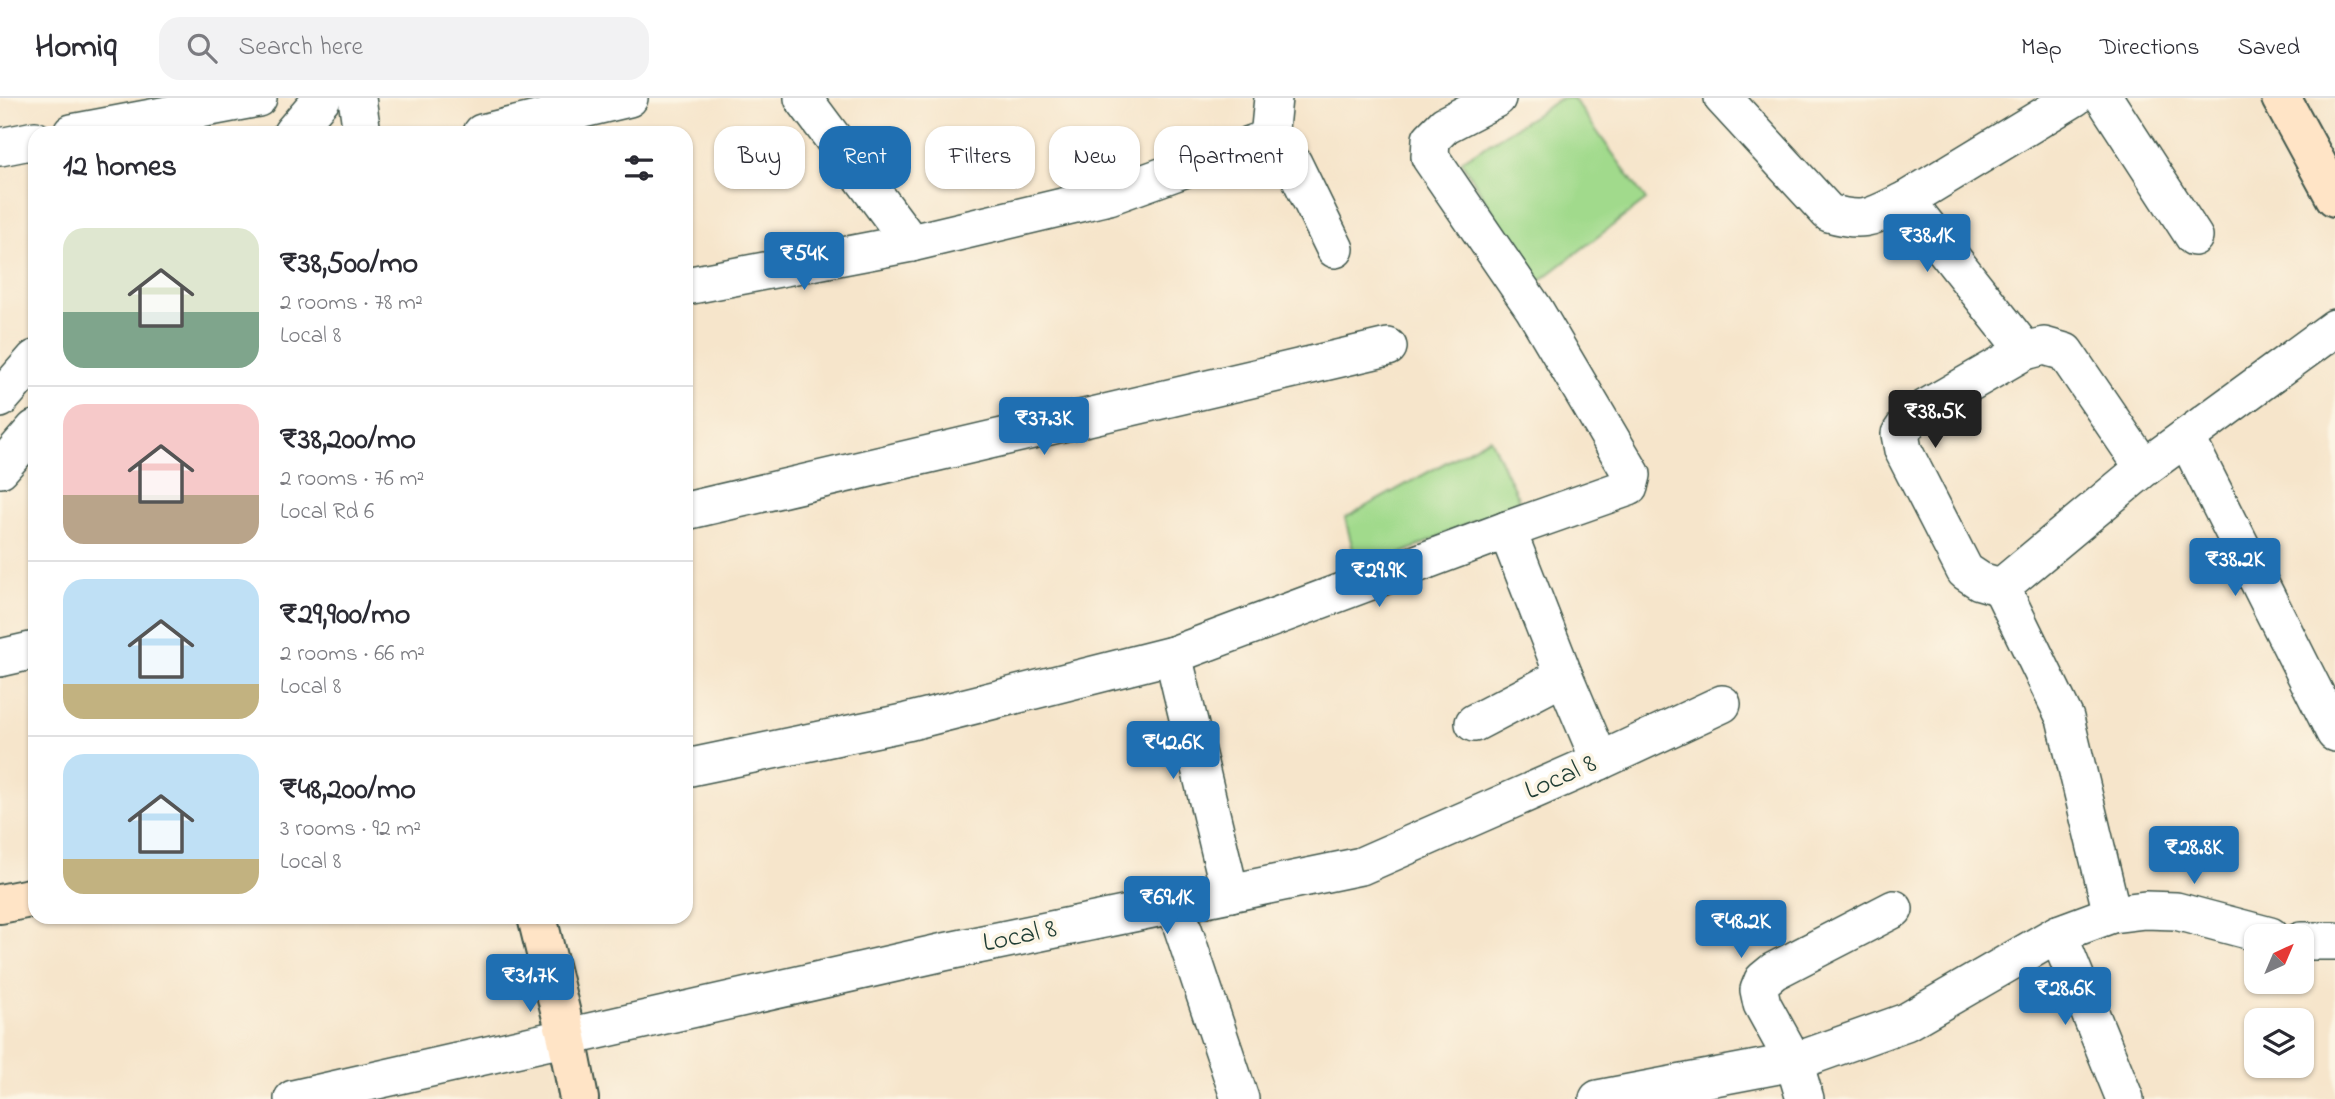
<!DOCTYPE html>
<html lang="en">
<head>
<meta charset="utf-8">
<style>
	body { margin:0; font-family:"Indie Flower",sans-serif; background:#f2f2f3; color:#2b2b33; height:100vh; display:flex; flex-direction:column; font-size:26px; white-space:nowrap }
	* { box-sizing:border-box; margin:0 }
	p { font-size:23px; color:#7c7c81 }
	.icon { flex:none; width:38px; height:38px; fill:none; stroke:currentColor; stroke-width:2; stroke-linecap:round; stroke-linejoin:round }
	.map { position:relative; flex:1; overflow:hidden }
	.details { position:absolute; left:28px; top:28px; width:665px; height:798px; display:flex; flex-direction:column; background:#fff; border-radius:21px; box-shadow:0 2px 5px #0004 }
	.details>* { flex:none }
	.top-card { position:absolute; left:714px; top:28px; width:665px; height:63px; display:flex; gap:14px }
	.needle { width:46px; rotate:44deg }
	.tools { position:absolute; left:2244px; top:826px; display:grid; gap:14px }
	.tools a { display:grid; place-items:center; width:70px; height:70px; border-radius:14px; background:#fff; box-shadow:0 2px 5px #0004; font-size:35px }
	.price { position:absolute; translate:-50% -60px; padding:0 16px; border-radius:7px; background:#1f6fb2; color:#fff; font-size:23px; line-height:46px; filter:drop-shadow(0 2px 4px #0008) }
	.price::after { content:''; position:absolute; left:50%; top:42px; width:21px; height:16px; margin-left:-10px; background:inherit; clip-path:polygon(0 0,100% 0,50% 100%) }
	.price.selected { background:#222; color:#fff }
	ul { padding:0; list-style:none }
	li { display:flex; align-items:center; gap:21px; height:175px; padding:0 35px }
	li+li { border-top:2px solid #e1e1e2 }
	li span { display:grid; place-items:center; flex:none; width:196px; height:140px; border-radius:21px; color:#555 }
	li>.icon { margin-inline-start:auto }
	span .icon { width:84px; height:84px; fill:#fffc; stroke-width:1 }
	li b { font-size:30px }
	h2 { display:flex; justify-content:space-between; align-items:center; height:84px; padding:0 35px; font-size:30px }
	.chip { padding:0 24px; border-radius:21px; background:#fff; box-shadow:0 2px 5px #0004; font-size:24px; line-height:63px }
	.chip.selected { background:#1f6fb2; color:#fff }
	header { display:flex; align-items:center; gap:42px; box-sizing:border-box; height:98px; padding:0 35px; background:#fff; border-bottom:2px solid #e1e1e2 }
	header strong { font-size:33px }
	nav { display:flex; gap:38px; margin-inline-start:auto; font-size:24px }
	.search { width:490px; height:63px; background:#f2f2f3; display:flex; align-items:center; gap:18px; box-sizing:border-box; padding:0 24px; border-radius:21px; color:#7c7c81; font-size:26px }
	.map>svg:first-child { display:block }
	.green { fill:#a1da8c; stroke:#608c60; stroke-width:2 }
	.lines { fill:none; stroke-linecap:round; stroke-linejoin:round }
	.street-casing { stroke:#3f564b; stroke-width:40 }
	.secondary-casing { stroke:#3f564b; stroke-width:42 }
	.street { stroke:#fff; stroke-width:37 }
	.secondary { stroke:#ffe4c6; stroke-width:38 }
	.labels { text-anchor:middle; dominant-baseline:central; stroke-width:7; stroke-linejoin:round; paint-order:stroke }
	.street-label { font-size:28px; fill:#1f3d34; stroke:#fcf5e5 }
</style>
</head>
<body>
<header>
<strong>Homiq</strong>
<div class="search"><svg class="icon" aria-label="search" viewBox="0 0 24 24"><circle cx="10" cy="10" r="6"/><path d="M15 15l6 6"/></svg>Search here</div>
<nav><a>Map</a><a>Directions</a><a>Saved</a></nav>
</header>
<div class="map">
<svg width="2335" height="1001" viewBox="0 0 2335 1001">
	<rect width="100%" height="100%" fill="#fcf5e5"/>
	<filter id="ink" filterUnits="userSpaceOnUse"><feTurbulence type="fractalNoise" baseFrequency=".0143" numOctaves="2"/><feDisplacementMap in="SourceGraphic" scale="14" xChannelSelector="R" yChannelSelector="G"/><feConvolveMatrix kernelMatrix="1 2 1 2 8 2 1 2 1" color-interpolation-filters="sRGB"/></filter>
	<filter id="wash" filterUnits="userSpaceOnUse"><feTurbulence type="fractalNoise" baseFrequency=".00686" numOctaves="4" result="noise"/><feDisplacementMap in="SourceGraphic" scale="28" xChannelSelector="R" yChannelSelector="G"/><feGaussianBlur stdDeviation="1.57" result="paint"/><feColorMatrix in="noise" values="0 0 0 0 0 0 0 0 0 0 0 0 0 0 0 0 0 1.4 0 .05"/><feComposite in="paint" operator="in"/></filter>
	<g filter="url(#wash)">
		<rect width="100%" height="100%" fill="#f6e5cb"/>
		<!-- green -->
		<g class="green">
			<path d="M1562,0H1573L1646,102L1537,185L1461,63Z"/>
			<path d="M1490,340L1519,402L1359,475L1345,420Z"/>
		</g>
	</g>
	<g filter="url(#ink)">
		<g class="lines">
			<!-- street casing -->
			<g class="street-casing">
				<g id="street">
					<path d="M357,0L362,35"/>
					<path d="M803,0L911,145L1109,98L1269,40L1273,0"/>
					<path d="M1723,0L1829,115C1866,126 1873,118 1906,102L2025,253L2044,248L2065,254L2144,370"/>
					<path d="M2104,0L2194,139"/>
					<path d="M72,35L258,0"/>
					<path d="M292,35L322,0"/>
					<path d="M482,35L629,0"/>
					<path d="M1269,40L1293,65L1335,151"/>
					<path d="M0,49L35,42"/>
					<path d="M1906,102L2074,0"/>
					<path d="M686,188L911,145"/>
					<path d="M0,301L35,261"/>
					<path d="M2186,339L2335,635"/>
					<path d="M0,371L35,331"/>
					<path d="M686,413L1388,249"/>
					<path d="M1507,432L1564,578L1600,663"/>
					<path d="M2001,489L1980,483L1965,473L1903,352L1900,336L1912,318L2025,253"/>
					<path d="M1173,557L1230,795"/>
					<path d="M0,560L35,552"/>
					<path d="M1474,625L1564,578"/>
					<path d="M686,670L907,624L1173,557L1507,432L1629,389L1632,377L1534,211L1430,59L1431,41L1445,27L1497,0"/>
					<path d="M1175,807L1240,1001"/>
					<path d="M2112,816L2145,812L2176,813L2270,838"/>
					<path d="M2058,836L2125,1001"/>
					<path d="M2301,843H2335"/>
					<path d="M293,1001L944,854L1361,768L1600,663L1722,606"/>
					<path d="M1598,1001L1794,964L1906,924L2058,836L2112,816L2065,620L2001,489L2144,370L2335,230"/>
					<path d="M1805,1001L1794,964L1762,906L1759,892L1763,882L1774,873L1894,811"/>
				</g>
			</g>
			<!-- secondary casing -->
			<g class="secondary-casing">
				<g id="secondary">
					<path d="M2281,0L2335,99"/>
					<path d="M0,806L35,799"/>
					<path d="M537,819L567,940L579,1001"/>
				</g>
			</g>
			<!-- street -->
			<use href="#street" class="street"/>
			<!-- secondary -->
			<use href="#secondary" class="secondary"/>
		</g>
	</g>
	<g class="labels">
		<!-- street labels -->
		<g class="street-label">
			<text transform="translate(1561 680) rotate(-24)">Local 8</text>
			<text transform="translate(1020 839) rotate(-12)">Local 8</text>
		</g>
	</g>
</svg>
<div class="tools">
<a><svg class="needle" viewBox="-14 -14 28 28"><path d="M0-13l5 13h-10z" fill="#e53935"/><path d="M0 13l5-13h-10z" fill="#7c7c81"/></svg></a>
<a><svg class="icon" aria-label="layers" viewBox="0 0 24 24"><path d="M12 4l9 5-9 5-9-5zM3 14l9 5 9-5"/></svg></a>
</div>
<b class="price" style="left:1927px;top:176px">₹38.1K</b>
<b class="price" style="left:804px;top:194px">₹54K</b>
<b class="price selected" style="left:1935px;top:352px">₹38.5K</b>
<b class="price" style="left:1044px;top:359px">₹37.3K</b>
<b class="price" style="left:2235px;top:500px">₹38.2K</b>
<b class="price" style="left:1379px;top:511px">₹29.9K</b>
<b class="price" style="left:1173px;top:683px">₹42.6K</b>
<b class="price" style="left:2194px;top:788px">₹28.8K</b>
<b class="price" style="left:1167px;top:838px">₹69.1K</b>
<b class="price" style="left:1741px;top:862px">₹48.2K</b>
<b class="price" style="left:530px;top:916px">₹31.7K</b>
<b class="price" style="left:2065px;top:929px">₹28.6K</b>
<div class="top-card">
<a class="chip">Buy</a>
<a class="chip selected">Rent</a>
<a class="chip">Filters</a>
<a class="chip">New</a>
<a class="chip">Apartment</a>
</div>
<section class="details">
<h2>12 homes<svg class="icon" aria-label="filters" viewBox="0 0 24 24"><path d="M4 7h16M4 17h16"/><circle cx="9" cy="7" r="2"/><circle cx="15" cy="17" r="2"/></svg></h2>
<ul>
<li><span style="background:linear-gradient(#dfe7d0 60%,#7fa58c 0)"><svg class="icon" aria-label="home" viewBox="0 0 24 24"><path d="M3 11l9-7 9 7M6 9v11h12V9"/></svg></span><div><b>₹38,500/mo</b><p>2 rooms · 78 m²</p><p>Local 8</p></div></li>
<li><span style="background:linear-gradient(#f6c9c9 65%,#b9a48a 0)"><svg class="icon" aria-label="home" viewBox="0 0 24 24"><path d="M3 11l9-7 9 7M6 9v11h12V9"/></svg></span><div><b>₹38,200/mo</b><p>2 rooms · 76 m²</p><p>Local Rd 6</p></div></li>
<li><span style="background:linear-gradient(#bfe0f5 75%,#c2b280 0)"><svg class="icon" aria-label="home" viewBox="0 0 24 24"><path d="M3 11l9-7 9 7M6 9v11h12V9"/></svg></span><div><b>₹29,900/mo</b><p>2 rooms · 66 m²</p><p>Local 8</p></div></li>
<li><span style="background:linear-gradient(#bfe0f5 75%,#c2b280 0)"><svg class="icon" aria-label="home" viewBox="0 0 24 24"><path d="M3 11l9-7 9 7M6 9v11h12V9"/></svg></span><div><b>₹48,200/mo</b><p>3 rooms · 92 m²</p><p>Local 8</p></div></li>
</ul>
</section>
</div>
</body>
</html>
